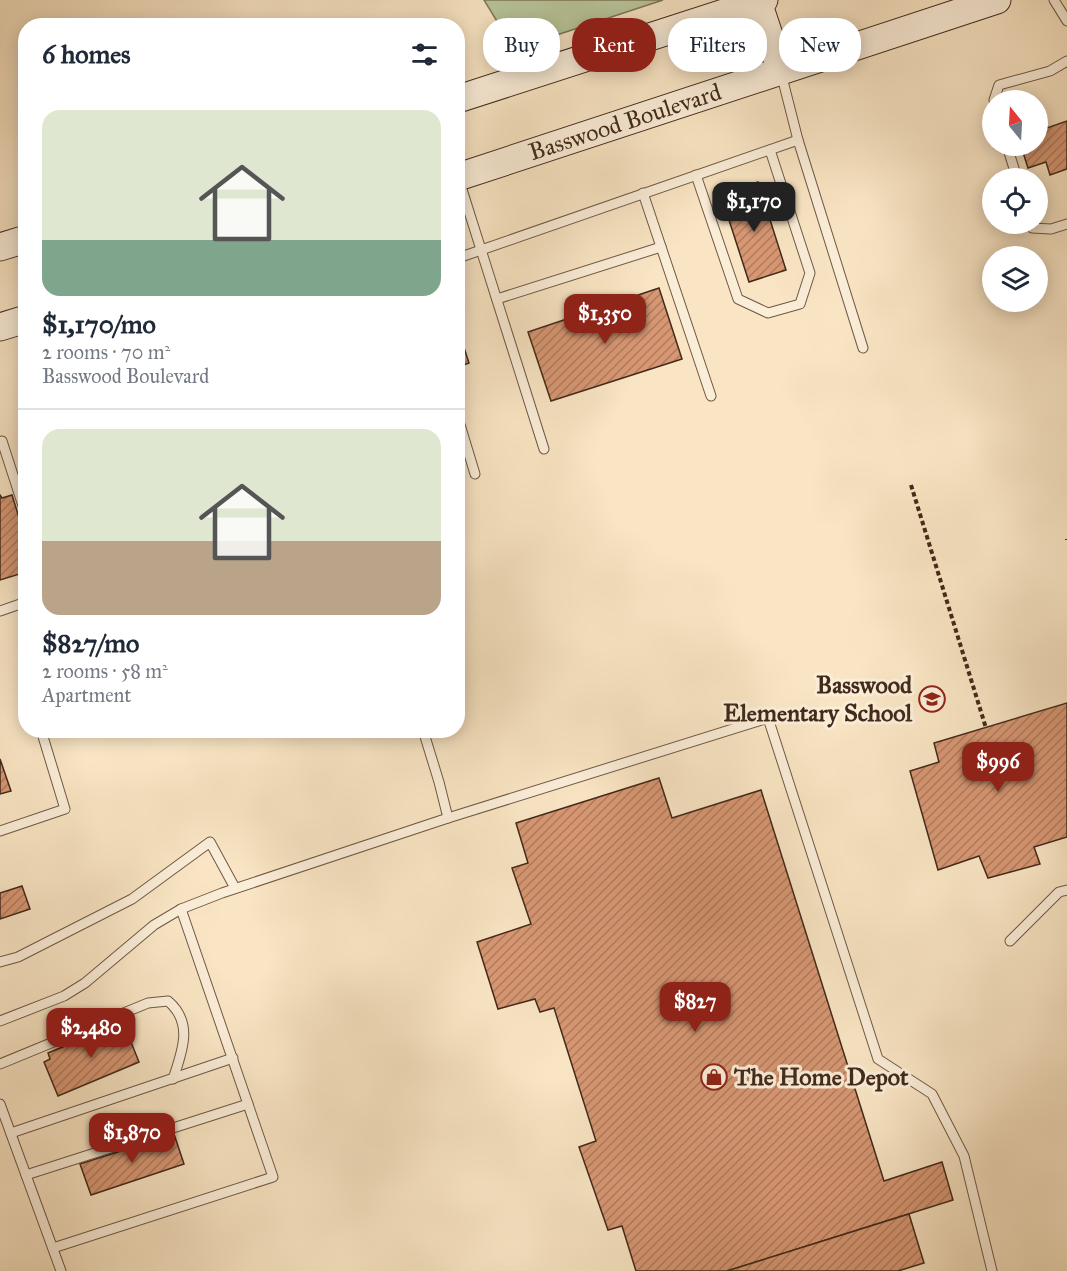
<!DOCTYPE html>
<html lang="en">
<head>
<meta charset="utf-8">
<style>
	body { margin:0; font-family:"IM FELL Great Primer",serif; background:#f6f6f7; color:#1f2937; height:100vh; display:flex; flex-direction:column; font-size:22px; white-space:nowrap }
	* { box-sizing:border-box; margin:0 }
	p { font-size:20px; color:#747a83 }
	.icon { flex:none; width:33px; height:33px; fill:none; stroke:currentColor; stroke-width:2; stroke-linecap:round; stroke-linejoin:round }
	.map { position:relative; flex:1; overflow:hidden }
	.drawer { position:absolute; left:18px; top:18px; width:447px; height:720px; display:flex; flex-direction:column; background:#fff; border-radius:24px; box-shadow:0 3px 15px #0003 }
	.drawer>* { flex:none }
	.top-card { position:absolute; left:483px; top:18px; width:494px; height:54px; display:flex; gap:12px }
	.needle { width:39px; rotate:342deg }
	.buttons { position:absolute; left:982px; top:90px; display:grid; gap:12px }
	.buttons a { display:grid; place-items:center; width:66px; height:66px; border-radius:50%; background:#fff; box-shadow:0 3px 15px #0003; font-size:30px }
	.price { position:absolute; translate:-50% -51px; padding:0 14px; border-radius:12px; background:#8f2418; color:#fff; font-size:20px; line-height:39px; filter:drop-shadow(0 2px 3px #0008) }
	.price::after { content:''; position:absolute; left:50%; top:36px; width:18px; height:14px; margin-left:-9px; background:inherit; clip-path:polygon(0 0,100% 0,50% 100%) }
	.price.current { background:#222; color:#fff }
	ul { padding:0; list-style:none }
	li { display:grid; align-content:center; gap:12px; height:318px; padding:0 24px }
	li+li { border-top:2px solid #e0e1e3 }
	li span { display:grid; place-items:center; height:186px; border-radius:18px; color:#555 }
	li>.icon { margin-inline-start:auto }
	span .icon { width:108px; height:108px; fill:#fffc; stroke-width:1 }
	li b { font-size:26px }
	h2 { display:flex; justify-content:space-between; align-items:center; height:72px; padding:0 24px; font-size:26px }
	.tag { padding:0 21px; border-radius:24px; background:#fff; box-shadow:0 3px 15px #0003; font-size:21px; line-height:54px }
	.tag.current { background:#8f2418; color:#fff }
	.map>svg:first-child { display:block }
	.green { fill:#b8c699; stroke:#7d785a; stroke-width:1.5 }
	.building { fill:url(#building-hatch); stroke:#42291a; stroke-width:1.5 }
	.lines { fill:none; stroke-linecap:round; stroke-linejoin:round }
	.service-casing { stroke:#705844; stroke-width:11 }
	.secondary-casing { stroke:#42291a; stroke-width:29 }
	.path { stroke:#42291a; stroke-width:4; stroke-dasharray:4.5 3; stroke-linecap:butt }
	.service { stroke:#fbeed9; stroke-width:9 }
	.secondary { stroke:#fbeed9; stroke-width:27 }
	.labels { text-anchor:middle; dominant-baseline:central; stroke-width:6; stroke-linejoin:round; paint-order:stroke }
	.street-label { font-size:24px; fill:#42291a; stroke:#fbeed9 }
	.poi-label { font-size:24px; font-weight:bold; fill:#42291a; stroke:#fbeed9; text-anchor:end }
</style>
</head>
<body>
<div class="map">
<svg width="1067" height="1271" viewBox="0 0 1067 1271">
	<defs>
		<pattern id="building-hatch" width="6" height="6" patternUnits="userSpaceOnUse" patternTransform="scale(1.5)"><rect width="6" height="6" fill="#d79773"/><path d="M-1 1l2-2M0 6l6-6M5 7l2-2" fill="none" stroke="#b07b5e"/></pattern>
	</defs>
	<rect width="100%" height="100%" fill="#f9e5c4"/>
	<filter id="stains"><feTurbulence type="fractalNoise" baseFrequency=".00333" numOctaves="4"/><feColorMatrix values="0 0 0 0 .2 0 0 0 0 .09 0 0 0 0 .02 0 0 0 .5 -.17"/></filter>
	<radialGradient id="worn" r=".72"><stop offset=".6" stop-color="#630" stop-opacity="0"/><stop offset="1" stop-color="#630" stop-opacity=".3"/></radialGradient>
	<!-- green -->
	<path class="green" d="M484,0H663L514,49Z"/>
	<!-- building -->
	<g class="building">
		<path d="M1067,121V169L1050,175L1046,162L1028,168L1021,146H1038V131Z"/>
		<path d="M758,182L786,270L749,282L728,217L733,215L726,193Z"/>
		<path d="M659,288L682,359L551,401L528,332Z"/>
		<path d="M458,329L469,363L458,367Z"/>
		<path d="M0,495L2,498L12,495L26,540V572L0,580Z"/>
		<path d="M1067,703V837L1034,847L1040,864L988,878L979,856L938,870L910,771L939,762L934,743Z"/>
		<path d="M0,759L11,791L0,794Z"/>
		<path d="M659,778L672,818L761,790L884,1181L942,1162L953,1200L727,1271H636L622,1226L608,1230L579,1147L596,1141L554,1008L540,1012L535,999L498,1009L477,942L531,924L512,868L528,863L516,823Z"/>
		<path d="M22,886L30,909L0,919V893Z"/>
		<path d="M123,1022L139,1062L58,1096L44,1062L50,1059L48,1053Z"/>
		<path d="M174,1134L184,1164L91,1195L80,1164Z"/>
		<path d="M909,1214L924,1263L898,1271H727Z"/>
	</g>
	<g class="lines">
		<!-- service casing -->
		<g class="service-casing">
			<g id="service">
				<path d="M1054,0L1067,21"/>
				<path d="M781,73L798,140L863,348"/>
				<path d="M994,100L999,85L1050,71L1067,61"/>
				<path d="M1007,146L1017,178"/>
				<path d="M696,175L738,299L768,313L800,304L810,273L770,150"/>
				<path d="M459,180L544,449"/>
				<path d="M643,193L711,396"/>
				<path d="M1031,224L1032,228L1051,229L1067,224"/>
				<path d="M458,258L798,140"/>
				<path d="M497,299L661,247"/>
				<path d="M458,418L475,474"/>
				<path d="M2,441L26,515"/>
				<path d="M0,611L26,602"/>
				<path d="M448,818L768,718L878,1059L932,1094L964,1156L992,1271"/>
				<path d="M0,831L65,809L41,730"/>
				<path d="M1010,941L1059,892L1067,890"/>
				<path d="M0,962L18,957L132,899L210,842L235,888"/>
				<path d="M0,1021L64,996L85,983L154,925L181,909L222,893L448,818L439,782L423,730"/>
				<path d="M0,1064L148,1003L168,1001C194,1023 182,1052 173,1079"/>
				<path d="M0,1104L61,1271"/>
				<path d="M11,1133L233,1058"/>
				<path d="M26,1175L248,1104"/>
				<path d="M53,1248L273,1177L181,909"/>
			</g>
		</g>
		<!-- secondary casing -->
		<g class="secondary-casing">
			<g id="secondary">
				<path d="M758,2L781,71"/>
				<path d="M458,99L764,0"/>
				<path d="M458,177L997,0"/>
				<path d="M0,247L26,239"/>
				<path d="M0,327L26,319"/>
			</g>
		</g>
		<!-- path -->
		<g class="path">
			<path d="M911,485L986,728"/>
			<path d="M1067,539V540"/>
		</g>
		<!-- service -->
		<use href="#service" class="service"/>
		<!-- secondary -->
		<use href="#secondary" class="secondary"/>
	</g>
	<!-- icons -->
	<defs>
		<g id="school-ring" transform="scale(1.35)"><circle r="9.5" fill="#fbeed9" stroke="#8f2418" stroke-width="1.5"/><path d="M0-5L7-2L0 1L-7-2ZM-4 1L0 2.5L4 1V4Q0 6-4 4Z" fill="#8f2418"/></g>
		<g id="shop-ring" transform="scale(1.35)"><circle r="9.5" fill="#fbeed9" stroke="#8f2418" stroke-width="1.5"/><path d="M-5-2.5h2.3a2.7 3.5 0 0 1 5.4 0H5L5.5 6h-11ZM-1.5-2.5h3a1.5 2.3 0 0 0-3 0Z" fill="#8f2418"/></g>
	</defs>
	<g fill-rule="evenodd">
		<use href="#school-ring" x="932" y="699"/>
		<use href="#shop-ring" x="714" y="1077"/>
	</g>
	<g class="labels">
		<!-- street labels -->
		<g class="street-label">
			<text transform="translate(625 122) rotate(-18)">Basswood Boulevard</text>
		</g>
		<!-- poi labels -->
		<g class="poi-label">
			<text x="912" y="685">Basswood<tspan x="912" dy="28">Elementary School</tspan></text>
			<text x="734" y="1077" text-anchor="start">The Home Depot</text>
		</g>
	</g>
	<rect width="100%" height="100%" filter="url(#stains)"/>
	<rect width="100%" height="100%" fill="url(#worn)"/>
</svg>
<div class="buttons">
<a><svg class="needle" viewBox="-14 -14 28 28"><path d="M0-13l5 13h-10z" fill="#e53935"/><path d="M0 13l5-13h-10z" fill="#747a83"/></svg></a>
<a><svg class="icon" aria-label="locate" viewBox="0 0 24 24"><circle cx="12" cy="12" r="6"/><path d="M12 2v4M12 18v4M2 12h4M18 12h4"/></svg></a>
<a><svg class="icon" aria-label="layers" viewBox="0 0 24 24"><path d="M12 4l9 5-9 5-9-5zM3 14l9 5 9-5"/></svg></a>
</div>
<b class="price current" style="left:754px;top:233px">$1,170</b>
<b class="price" style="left:605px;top:345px">$1,350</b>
<b class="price" style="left:998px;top:793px">$996</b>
<b class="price" style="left:695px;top:1033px">$827</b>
<b class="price" style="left:91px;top:1059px">$2,480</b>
<b class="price" style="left:132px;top:1164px">$1,870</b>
<div class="top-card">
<a class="tag">Buy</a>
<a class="tag current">Rent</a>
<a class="tag">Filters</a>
<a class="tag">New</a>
</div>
<section class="drawer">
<h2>6 homes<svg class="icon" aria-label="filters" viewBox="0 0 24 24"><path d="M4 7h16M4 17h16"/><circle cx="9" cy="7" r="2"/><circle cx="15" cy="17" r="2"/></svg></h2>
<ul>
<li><span style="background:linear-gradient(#dfe7d0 70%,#7fa58c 0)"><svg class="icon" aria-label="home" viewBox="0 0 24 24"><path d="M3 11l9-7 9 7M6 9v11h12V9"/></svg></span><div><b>$1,170/mo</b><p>2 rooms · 70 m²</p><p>Basswood Boulevard</p></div></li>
<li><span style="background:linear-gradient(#dfe7d0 60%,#b9a48a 0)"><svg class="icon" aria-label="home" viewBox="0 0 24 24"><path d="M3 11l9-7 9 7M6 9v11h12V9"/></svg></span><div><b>$827/mo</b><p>2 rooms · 58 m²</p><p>Apartment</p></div></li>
</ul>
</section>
</div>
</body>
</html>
